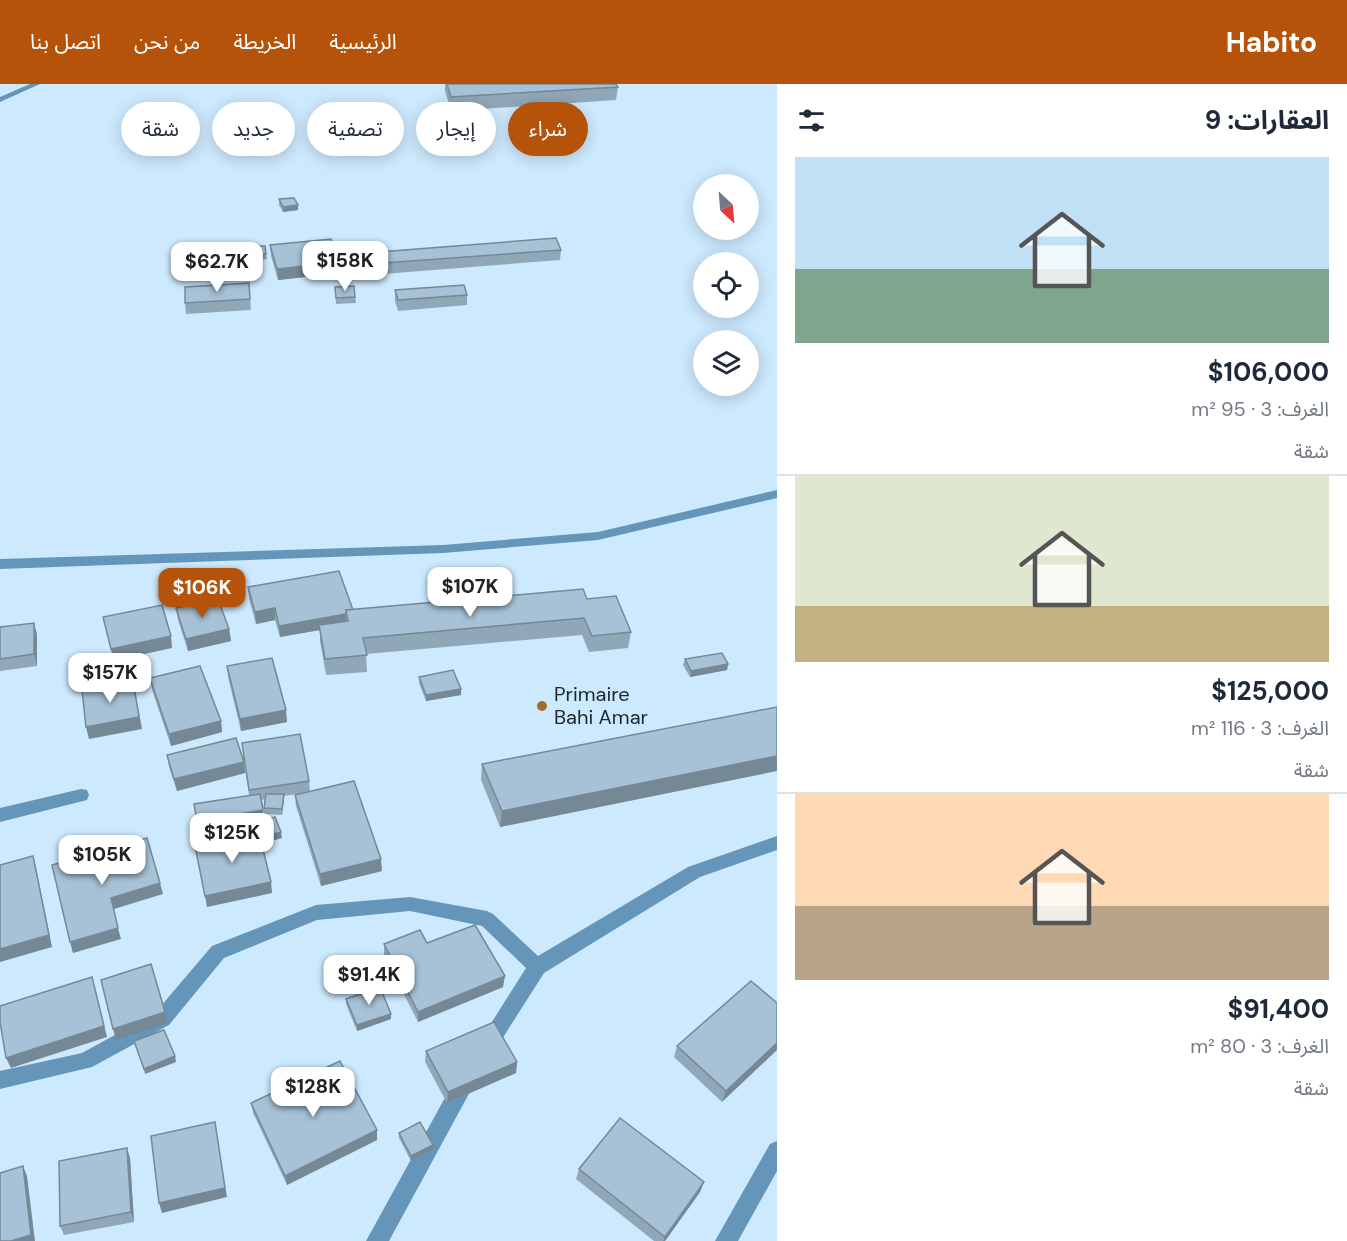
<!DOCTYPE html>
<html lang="ar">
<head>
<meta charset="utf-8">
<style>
	body { margin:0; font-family:"DM Sans","Noto Sans Arabic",sans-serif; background:#f2f2f3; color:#1f2937; direction:rtl; height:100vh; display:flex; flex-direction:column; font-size:22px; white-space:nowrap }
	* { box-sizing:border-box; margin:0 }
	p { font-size:20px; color:#747a83 }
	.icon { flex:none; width:33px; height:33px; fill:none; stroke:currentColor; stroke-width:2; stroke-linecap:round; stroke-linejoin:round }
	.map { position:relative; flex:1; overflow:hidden; direction:ltr }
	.sheet { display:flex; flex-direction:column; background:#fff; width:570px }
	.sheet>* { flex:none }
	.banner { position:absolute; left:18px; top:18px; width:570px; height:54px; direction:rtl; display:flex; gap:12px }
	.needle { width:39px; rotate:154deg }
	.buttons { position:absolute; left:693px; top:90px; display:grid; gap:12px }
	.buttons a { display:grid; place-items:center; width:66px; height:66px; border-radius:50%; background:#fff; box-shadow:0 3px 15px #0003; font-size:30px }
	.price { position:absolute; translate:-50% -51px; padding:0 14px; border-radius:12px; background:#fff; color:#222; font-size:20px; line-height:39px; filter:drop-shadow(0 2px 3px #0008) }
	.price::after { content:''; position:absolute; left:50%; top:36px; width:18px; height:14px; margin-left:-9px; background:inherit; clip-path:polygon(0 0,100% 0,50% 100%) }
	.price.current { background:#b45309; color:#fff }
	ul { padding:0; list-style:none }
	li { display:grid; align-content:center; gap:12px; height:318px; padding:0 18px }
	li+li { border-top:2px solid #e0e1e3 }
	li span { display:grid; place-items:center; height:186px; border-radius:0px; color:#555 }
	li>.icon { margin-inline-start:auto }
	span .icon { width:108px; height:108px; fill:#fffc; stroke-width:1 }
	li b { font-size:26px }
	h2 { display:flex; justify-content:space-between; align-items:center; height:72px; padding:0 18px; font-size:26px }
	.pill { padding:0 21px; border-radius:27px; background:#fff; box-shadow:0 3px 15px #0003; font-size:21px; line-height:54px }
	.pill.current { background:#b45309; color:#fff }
	header { display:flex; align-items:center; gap:36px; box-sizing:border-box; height:84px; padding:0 30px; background:#b45309; color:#fff }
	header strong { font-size:28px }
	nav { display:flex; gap:33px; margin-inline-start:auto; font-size:21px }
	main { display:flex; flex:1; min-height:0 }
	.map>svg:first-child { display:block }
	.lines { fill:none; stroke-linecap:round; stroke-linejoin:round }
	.service { fill:#6596b9; fill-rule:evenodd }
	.minor { fill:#6596b9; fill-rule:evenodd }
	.tertiary { fill:#6596b9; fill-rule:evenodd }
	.wall { fill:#90a7b8 }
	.shaded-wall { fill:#758896 }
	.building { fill:#a7c2d6; stroke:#758896; stroke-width:1.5 }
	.poi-dot { fill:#a56b2b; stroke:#cde9fe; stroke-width:2 }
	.labels { text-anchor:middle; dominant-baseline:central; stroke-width:4.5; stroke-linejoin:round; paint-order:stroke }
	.poi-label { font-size:20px; fill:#19242b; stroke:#cde9fe; text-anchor:start }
</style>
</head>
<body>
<header>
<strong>Habito</strong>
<nav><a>الرئيسية</a><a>الخريطة</a><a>من نحن</a><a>اتصل بنا</a></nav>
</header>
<main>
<section class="sheet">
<h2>العقارات: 9<svg class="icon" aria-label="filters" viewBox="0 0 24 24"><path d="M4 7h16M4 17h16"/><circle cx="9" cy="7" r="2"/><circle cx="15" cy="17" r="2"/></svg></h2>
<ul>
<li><span style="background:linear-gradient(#bfe0f5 60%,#7fa58c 0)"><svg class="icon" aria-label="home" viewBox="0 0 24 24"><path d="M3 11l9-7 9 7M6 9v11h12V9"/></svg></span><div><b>$106,000</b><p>الغرف: 3 · 95 m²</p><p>شقة</p></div></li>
<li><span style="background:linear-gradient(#dfe7d0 70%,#c2b280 0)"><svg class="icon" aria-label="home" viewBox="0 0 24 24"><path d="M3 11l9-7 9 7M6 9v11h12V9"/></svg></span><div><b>$125,000</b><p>الغرف: 3 · 116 m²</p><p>شقة</p></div></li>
<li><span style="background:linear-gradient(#ffd9b3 60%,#b9a48a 0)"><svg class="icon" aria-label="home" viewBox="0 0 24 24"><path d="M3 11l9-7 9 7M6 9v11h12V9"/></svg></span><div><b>$91,400</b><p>الغرف: 3 · 80 m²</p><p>شقة</p></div></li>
</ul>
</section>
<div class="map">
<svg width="777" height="1157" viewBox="0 0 777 1157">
	<rect width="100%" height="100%" fill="#cde9fe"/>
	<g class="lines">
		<!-- service -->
		<path class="service" d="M30,0H40L0,18V13Z"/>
		<!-- minor -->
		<g class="minor">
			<path d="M81,705L87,706L89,711L87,716L0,738V724Z"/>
			<path d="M777,752V766L700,793L544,889L495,966L488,969L481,966L478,960L526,884L482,842L410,827L317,836L224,874L169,941L92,983L0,1005V987L82,969L155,929L212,862L316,821L410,813L487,827L493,830L538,872L688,783Z"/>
			<path d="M464,990L471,992L474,999L471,1006L389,1157H366L457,992Z"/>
			<path d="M777,1057V1087L738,1157H715L770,1060Z"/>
		</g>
		<!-- tertiary -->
		<path class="tertiary" d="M777,406V414L598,456L443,469L0,485V475L443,461L598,448Z"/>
	</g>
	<!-- wall -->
	<g class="wall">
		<path d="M445,0H616L618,3L616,16L451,27L445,7Z"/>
		<path d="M279,115L298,126L283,128L279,121Z"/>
		<path d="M270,161L340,178L341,189L278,196L271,172Z"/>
		<path d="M256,162L266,170L267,175L257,176Z"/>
		<path d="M561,166L560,176L383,190L379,178V168Z"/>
		<path d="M249,199L251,226L186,230L185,219Z"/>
		<path d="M354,202L356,219L336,220L335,203Z"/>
		<path d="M395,206L467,211V221L398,227L395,217Z"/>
		<path d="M248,503L353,526L587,515L631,548L628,564L589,568L582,551L366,570L367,588L326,591L320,557V546L280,553L275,536L256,540L249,515Z"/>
		<path d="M176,524L229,545L231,557L188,567L178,536Z"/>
		<path d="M0,543L37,550V582L0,587Z"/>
		<path d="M685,575L728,580L727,586L690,593L683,581Z"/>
		<path d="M227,582L287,638L241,647L228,593Z"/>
		<path d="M419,593L461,611L426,617L419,599Z"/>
		<path d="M150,594L221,637L222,648L171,662L152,606Z"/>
		<path d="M777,623L500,743L481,696L482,680Z"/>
		<path d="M243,670L309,697L310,707L382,787L321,802L296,722L295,711L298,710L284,712L282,731L264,730V724L265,715L262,716L264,732L198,743L249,711Z"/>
		<path d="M167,671L244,678L245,689L177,707L169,683Z"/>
		<path d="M384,860L503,903L418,938L384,871Z"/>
		<path d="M346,915L391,930V935L357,947L346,920Z"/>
		<path d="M777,919L722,1018L674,973L677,962Z"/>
		<path d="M426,967L517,978L516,989L447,1019L425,978Z"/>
		<path d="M251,1019L377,1046V1056L287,1101L253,1029Z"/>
		<path d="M399,1049L433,1066L411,1077L399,1054Z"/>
		<path d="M130,1074L134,1138L64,1151L60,1142Z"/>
		<path d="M579,1085L704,1098L700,1108L665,1157H654L576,1095Z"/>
	</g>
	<!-- shaded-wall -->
	<g class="shaded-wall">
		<path d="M298,121V126L283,128V123Z"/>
		<path d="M340,178L341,189L278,196L277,185Z"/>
		<path d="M275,524V536L256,540L255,528Z"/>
		<path d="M346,530V541H319L320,546L280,553L279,542Z"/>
		<path d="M34,539L37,550V582L34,570Z"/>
		<path d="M229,545L231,557L188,567L186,555Z"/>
		<path d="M171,552L172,564L113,577L111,565Z"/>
		<path d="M728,580L727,586L690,593L691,587Z"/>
		<path d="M133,597L142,645L89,655L86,643Z"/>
		<path d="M461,605V611L426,617V611Z"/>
		<path d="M286,626L287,638L241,647L240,635Z"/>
		<path d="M221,637L222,648L171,662L169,650Z"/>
		<path d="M777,672V687L500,743L502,727Z"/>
		<path d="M244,678L245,689L177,707L174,695Z"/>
		<path d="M284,710V716L282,731V725Z"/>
		<path d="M263,726L264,732L198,743L197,737Z"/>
		<path d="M281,748L282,754L254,762L253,756Z"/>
		<path d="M33,772L36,784L52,863L0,878V865Z"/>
		<path d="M381,775L382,787L321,802L320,790Z"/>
		<path d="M271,798L272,809L207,823L205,812Z"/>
		<path d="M160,799L163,810L114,825L111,814Z"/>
		<path d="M118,844L121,855L73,869L70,858Z"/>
		<path d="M505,892L503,903L418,938V928Z"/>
		<path d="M92,893L107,953L11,984L6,974Z"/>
		<path d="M165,928L168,939L116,956L113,945Z"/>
		<path d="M391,930V935L357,947V941Z"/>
		<path d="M777,959V966L722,1018L726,1007Z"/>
		<path d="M175,972L176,978L145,990L144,985Z"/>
		<path d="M517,978L516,989L447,1019L448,1008Z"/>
		<path d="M215,1038L227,1113L162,1129L159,1119Z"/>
		<path d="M377,1046V1056L287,1101L285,1092Z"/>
		<path d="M433,1061V1066L411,1077V1072Z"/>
		<path d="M127,1064L130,1074L134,1138L131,1128Z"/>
		<path d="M23,1082L27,1092L35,1157H11Z"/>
		<path d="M704,1098L700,1108L665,1157H663L665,1153Z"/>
	</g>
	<!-- building -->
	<g class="building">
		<path d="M447,0H616L618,3L451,13Z"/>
		<path d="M294,114L298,121L283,123L279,115Z"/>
		<path d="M556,154L561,166L383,179L379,168Z"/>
		<path d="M331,155L340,178L277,185L270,161Z"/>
		<path d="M256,162H265L266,170L257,171Z"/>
		<path d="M249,199L250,215L185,219V203Z"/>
		<path d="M464,201L467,211L398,216L395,206Z"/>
		<path d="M354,202L355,213L336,214L335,203Z"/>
		<path d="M339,487L353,526H346V530L279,542L275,524L255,528L248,503Z"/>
		<path d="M583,505L587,515L616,512L631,548L592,552L584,534L363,554L367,571L325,575L319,541L348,537L346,526Z"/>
		<path d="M218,515L229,545L186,555L176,524Z"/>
		<path d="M162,521L171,552L111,565L103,533Z"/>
		<path d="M34,539V570L0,575V543Z"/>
		<path d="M722,569L728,580L691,587L685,575Z"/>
		<path d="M272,574L286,626L240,635L227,582Z"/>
		<path d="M200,582L221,637L169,650L150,594Z"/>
		<path d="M453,586L461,605L426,611L419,593Z"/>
		<path d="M133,597L139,633L86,643L82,606Z"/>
		<path d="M777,623V672L502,727L482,680Z"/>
		<path d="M300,650L309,697L249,706L242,659Z"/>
		<path d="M236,654L244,678L174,695L167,671Z"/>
		<path d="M354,697L381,775L320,790L295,711Z"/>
		<path d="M260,710L263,726L197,737L194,720Z"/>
		<path d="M266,710H284L282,725L264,724Z"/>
		<path d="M275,733L281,748L260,754L259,749L251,751L247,741Z"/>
		<path d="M259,749L271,798L205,812L195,762Z"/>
		<path d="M147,754L160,799L111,814L118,844L70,858L52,781Z"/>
		<path d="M33,772L49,851L0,865V781Z"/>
		<path d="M475,841L505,892L418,928L384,860L420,846L427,859Z"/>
		<path d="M151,880L165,928L113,945L101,896Z"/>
		<path d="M92,893L104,942L6,974L0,938V922Z"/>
		<path d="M751,897L777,919V959L726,1007L677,962Z"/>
		<path d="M380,903L391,930L357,941L346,915Z"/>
		<path d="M494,938L517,978L448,1008L426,967Z"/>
		<path d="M164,946L175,972L144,985L134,957Z"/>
		<path d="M340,977L377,1046L285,1092L251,1019Z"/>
		<path d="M620,1034L704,1098L665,1153L579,1085Z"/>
		<path d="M215,1038L225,1104L159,1119L151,1052Z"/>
		<path d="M420,1038L433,1061L411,1072L399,1049Z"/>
		<path d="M127,1064L131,1128L60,1142L59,1077Z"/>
		<path d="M23,1082L31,1151L11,1157H0V1089Z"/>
	</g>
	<!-- markers -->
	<circle class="poi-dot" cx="542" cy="622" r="6"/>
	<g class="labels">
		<!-- poi labels -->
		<g class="poi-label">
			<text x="554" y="610">Primaire<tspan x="554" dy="23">Bahi Amar</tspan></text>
		</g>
	</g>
</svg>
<div class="buttons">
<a><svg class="needle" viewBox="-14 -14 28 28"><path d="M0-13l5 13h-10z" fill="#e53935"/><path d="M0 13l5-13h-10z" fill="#747a83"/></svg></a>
<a><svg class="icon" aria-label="locate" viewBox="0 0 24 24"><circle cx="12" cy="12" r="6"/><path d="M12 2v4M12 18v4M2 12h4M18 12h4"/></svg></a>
<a><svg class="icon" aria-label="layers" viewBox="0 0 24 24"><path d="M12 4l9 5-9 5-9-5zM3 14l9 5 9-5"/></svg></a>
</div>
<b class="price" style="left:345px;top:208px">$158K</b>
<b class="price" style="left:217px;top:209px">$62.7K</b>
<b class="price" style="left:470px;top:534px">$107K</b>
<b class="price current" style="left:202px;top:535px">$106K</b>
<b class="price" style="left:110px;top:620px">$157K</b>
<b class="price" style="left:232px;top:780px">$125K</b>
<b class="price" style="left:102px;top:802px">$105K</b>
<b class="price" style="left:369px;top:922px">$91.4K</b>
<b class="price" style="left:313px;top:1034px">$128K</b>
<div class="banner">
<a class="pill current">شراء</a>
<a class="pill">إيجار</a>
<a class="pill">تصفية</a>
<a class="pill">جديد</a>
<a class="pill">شقة</a>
</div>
</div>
</main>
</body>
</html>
